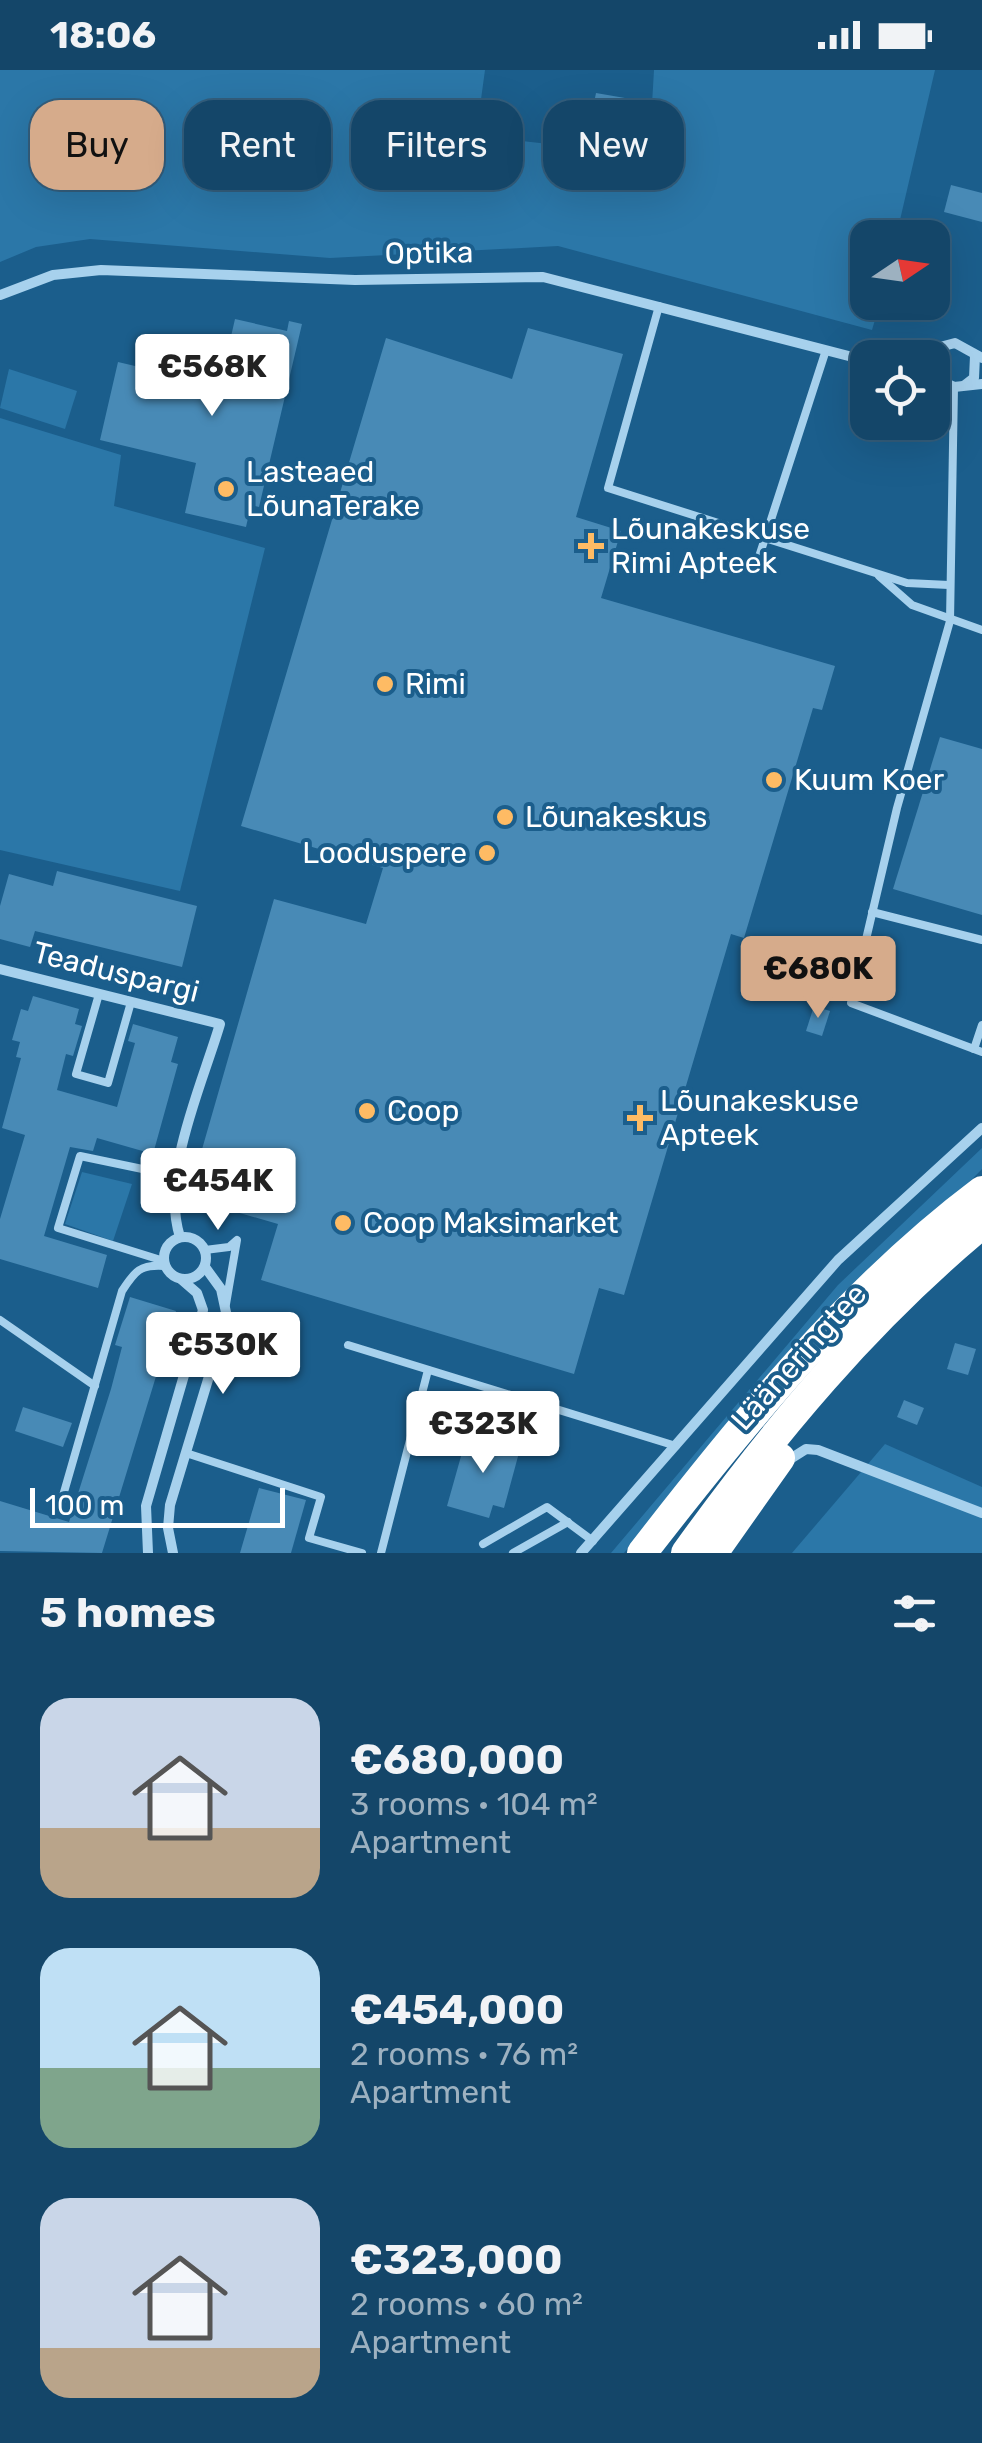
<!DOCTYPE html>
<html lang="en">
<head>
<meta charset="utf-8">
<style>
	body { margin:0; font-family:Rubik,sans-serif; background:#215071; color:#f1f3f6; height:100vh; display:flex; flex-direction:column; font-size:38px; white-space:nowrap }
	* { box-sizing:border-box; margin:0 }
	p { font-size:32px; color:#9db1c0 }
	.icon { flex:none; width:55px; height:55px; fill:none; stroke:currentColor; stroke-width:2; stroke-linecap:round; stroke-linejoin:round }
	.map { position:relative; height:1483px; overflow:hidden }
	.sheet { display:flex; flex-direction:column; background:#144669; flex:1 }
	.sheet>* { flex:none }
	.banner { position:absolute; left:30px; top:30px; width:922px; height:90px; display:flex; gap:20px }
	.needle { width:65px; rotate:77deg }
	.tools { position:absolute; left:850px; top:150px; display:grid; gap:20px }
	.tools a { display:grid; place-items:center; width:100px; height:100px; border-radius:20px; background:#144669; box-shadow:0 10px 40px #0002,0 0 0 2px #335e7d; font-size:50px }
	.scale { position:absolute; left:30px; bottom:25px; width:255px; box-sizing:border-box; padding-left:10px; border:5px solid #fff; border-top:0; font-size:28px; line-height:35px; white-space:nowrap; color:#fff; -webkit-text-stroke:8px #1b5e8c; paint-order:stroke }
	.price { position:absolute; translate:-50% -85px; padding:0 22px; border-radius:10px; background:#fff; color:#222; font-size:32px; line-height:65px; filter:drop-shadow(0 2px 5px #0008) }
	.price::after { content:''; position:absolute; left:50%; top:60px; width:30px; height:22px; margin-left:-15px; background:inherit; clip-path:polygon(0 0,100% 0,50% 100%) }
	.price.active { background:#d6ab8b; color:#111 }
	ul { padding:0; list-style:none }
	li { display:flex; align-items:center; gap:30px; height:250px; padding:0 40px }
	li span { display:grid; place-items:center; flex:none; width:280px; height:200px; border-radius:30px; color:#555 }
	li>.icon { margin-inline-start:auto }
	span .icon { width:120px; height:120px; fill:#fffc; stroke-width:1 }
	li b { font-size:42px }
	h2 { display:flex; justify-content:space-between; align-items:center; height:120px; padding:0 40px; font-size:42px }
	.pill { padding:0 35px; border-radius:30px; background:#144669; box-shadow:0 10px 40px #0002,0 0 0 2px #335e7d; font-size:35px; line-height:90px }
	.pill.active { background:#d6ab8b; color:#111 }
	.status { display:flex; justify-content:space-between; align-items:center; height:70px; padding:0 50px; background:#144669; direction:ltr }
	.status svg { height:28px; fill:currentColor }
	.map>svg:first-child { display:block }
	.green { fill:#2b77a8 }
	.building { fill:#488ab6 }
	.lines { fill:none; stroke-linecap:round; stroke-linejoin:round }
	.lane { stroke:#a7d1ed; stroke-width:8 }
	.street { stroke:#a7d1ed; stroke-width:10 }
	.highway { stroke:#fff; stroke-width:30 }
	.poi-dot { fill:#febb64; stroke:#1b5e8c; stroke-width:4 }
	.labels { text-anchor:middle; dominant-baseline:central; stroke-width:8; stroke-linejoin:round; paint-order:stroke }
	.street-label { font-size:30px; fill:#fff; stroke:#1b5e8c }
	.poi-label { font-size:30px; fill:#fff; stroke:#1b5e8c; text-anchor:start }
</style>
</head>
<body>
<div class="status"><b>18:06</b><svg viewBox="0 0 49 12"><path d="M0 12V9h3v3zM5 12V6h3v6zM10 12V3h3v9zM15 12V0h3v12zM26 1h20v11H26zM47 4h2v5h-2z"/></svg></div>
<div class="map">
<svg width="982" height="1483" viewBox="0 0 982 1483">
	<rect width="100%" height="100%" fill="#1b5e8c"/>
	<!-- green -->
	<g class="green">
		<path d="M0,0H485L476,66L649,85L654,0H935L896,167L868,168V232L880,233L872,260L558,176L330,188L90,169L36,177L0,192Z"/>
		<path d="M9,299L77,321L65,359L0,338Z"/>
		<path d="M0,348L121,385L114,436L265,478L180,821L0,780Z"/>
		<path d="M982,1078V1099L690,1399L624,1483H611L838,1215Z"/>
		<path d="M82,1102L132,1114L113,1171L65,1154Z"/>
		<path d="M885,1374L982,1417V1483H792Z"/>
	</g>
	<!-- building -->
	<g class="building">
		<path d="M596,23L625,28L622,48L592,43Z"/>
		<path d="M951,115L982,123V152L944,142Z"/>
		<path d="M235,249L287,261L289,251L302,254L259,437L251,435L246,457L185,443L196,393L100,370L118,292L199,311L214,307L224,297Z"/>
		<path d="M528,258L623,284L576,447L621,461L601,528L835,596L822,640L813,638L744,868L731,864L624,1225L599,1218L574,1304L261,1210L278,1154L188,1128L274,829L366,854L383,798L241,756L386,268L512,309Z"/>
		<path d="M940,667L982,679V845L893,819Z"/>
		<path d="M57,801L197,836L182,897L35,861L30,877L0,869V836L9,804L53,816Z"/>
		<path d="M33,926L79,939L75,954L82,956L73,986L66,984L57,1020L117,1037L135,973L128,971L133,954L178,967L171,992L178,994L153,1084L97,1068L93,1081L70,1077L44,1166L107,1185L98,1218L0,1189V1149L25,1065L2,1058L21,988L16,987L20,972L12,970L21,939L28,941Z"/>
		<path d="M814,936L830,941L822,966L806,961Z"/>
		<path d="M130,1227L176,1241L102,1483L0,1481V1431L69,1452L111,1319L122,1277L115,1275Z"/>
		<path d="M955,1273L976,1279L968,1305L947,1299Z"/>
		<path d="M904,1330L924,1338L917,1355L897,1347Z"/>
		<path d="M23,1337L72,1353L63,1377L15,1361Z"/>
		<path d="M467,1365L520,1379L504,1438L493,1435L489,1448L447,1436Z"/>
		<path d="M259,1418L306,1430L291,1483H240Z"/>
	</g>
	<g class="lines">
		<!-- lane -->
		<g class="lane">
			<path d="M659,236L608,418L907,513L949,515"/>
			<path d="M954,317L950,551L897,738L851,933L982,982"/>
			<path d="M755,499L826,280"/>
			<path d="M879,506L912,535L982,560"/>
			<path d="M872,842L982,870"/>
			<path d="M99,924L76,1004L108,1013L131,932"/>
			<path d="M974,979L982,955"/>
			<path d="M205,1180L229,1177L237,1170L226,1234"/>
			<path d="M164,1191L58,1158L80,1086L176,1106"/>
			<path d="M0,1250L95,1316"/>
			<path d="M348,1275L676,1376"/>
			<path d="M186,1383L321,1427L309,1468L362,1483"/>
			<path d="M60,1436L122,1221C135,1201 140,1194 165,1196"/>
			<path d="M483,1474L547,1437L593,1471"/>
			<path d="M381,1483L428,1300"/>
			<path d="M513,1483L568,1452"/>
		</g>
		<!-- street -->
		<g class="street">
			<path d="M0,225L53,205L101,200L355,210L543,207L868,291"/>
			<path d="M943,278L934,292L940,310L954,317L982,314"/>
			<path d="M860,288L906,286L955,273L982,288"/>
			<path d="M965,315L974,308L975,286"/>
			<path d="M0,899L220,954C202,1015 160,1105 180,1167"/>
			<circle cx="185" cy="1188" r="21"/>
			<path d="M787,1391L806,1379L818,1380L982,1443"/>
			<path d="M148,1483L146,1436L203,1240L197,1223L182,1210"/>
			<path d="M173,1483L168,1458L170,1435L227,1247L221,1219L205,1197"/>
			<path d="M581,1483L838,1190L982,1058"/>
		</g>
		<!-- highway -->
		<g class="highway">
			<path d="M642,1483C742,1354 850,1220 982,1121"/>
			<path d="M686,1483C773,1362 867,1249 982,1154"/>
			<path d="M713,1483L780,1388"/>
		</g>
	</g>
	<!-- markers -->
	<g class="poi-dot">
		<circle cx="226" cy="419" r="10"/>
		<path d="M586 461h10v10h10v10h-10v10h-10v-10h-10v-10h10z"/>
		<circle cx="385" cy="614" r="10"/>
		<circle cx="774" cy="710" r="10"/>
		<circle cx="505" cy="747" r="10"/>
		<circle cx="487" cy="783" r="10"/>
		<circle cx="367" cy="1041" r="10"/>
		<path d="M635 1033h10v10h10v10h-10v10h-10v-10h-10v-10h10z"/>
		<circle cx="343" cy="1153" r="10"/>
	</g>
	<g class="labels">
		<!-- street labels -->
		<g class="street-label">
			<text transform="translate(429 183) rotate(-1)">Optika</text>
			<text transform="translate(116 902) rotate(14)">Teaduspargi</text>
			<text transform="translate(799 1287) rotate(-48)">Lääneringtee</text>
		</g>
		<!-- poi labels -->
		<g class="poi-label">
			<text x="246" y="402">Lasteaed<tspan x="246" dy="34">LõunaTerake</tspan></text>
			<text x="611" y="459">Lõunakeskuse<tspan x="611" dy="34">Rimi Apteek</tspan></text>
			<text x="405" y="614">Rimi</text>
			<text x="794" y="710">Kuum Koer</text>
			<text x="525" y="747">Lõunakeskus</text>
			<text x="467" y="783" text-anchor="end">Looduspere</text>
			<text x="660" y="1031">Lõunakeskuse<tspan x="660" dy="34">Apteek</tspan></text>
			<text x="387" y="1041">Coop</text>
			<text x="363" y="1153">Coop Maksimarket</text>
		</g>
	</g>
</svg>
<div class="tools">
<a><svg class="needle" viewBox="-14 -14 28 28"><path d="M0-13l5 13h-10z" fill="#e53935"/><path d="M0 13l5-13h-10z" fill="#9db1c0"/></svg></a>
<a><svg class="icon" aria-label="locate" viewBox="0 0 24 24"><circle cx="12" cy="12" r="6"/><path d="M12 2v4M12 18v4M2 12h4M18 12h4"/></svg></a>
</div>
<div class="scale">100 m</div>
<b class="price" style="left:212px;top:349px">€568K</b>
<b class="price active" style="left:818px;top:951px">€680K</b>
<b class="price" style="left:218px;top:1163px">€454K</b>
<b class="price" style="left:223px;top:1327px">€530K</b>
<b class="price" style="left:483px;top:1406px">€323K</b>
<div class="banner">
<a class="pill active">Buy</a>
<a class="pill">Rent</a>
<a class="pill">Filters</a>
<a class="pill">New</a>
</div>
</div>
<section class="sheet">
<h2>5 homes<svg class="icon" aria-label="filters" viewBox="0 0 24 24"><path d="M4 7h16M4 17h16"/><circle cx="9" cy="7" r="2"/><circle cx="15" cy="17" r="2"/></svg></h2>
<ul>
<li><span style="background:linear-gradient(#c9d6e8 65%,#b9a48a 0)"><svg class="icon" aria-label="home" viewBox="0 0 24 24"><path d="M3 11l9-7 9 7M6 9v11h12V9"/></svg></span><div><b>€680,000</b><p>3 rooms · 104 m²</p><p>Apartment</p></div></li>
<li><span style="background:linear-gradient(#bfe0f5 60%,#7fa58c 0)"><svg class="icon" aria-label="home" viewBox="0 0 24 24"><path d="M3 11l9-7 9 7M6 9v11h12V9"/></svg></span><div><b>€454,000</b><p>2 rooms · 76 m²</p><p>Apartment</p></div></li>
<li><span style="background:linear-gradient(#c9d6e8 75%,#b9a48a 0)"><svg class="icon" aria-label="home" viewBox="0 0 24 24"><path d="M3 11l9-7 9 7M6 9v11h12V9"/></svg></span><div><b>€323,000</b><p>2 rooms · 60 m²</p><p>Apartment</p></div></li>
</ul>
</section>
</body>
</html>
